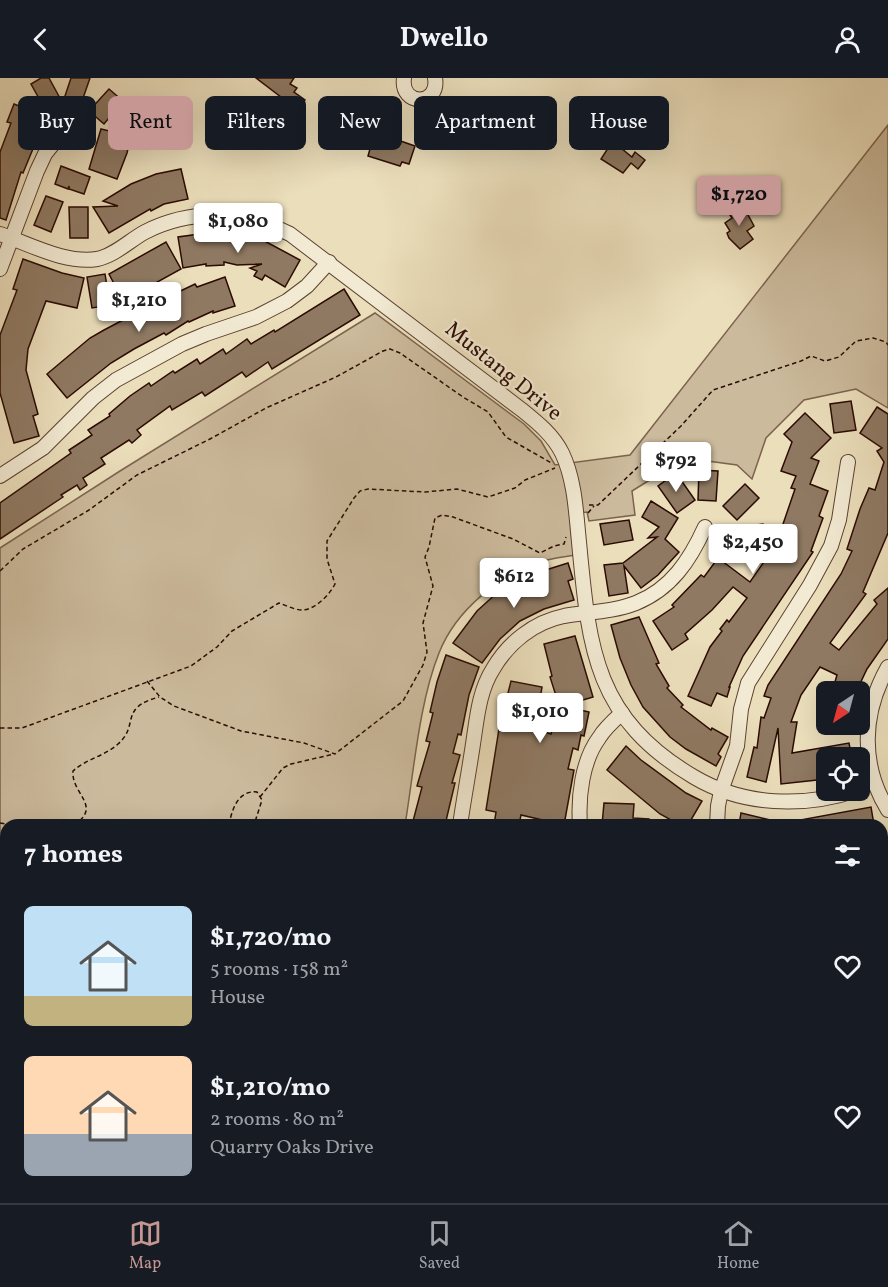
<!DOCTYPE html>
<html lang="en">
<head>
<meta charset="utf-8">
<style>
	body { margin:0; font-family:Vollkorn,serif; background:#20242c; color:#f1f3f6; height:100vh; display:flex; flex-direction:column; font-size:22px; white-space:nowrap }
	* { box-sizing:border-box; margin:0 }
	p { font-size:20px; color:#9ea1a6 }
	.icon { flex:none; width:33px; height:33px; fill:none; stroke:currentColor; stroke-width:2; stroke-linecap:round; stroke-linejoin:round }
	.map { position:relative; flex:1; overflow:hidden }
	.side { position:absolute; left:0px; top:741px; width:888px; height:384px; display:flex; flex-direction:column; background:#171b24; border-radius:18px 18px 0 0; box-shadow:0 6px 24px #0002 }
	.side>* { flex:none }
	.hud { position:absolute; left:18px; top:18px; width:852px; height:54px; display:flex; gap:12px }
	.needle { width:39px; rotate:216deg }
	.fabs { position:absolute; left:816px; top:603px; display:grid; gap:12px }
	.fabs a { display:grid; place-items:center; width:54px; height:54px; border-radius:9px; background:#171b24; box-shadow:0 6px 24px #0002; font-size:30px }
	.price { position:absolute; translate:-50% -51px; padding:0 14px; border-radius:6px; background:#fff; color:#222; font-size:20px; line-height:39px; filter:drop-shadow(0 2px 3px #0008) }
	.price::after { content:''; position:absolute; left:50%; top:36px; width:18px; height:14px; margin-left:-9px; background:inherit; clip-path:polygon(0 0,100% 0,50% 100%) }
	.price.on { background:#c59692; color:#111 }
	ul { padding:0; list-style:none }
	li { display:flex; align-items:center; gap:18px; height:150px; padding:0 24px }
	li span { display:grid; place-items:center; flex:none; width:168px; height:120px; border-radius:9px; color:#555 }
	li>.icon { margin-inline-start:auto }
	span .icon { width:72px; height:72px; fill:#fffc; stroke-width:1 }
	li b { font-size:26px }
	h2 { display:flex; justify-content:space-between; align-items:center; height:72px; padding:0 24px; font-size:26px }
	.tag { padding:0 21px; border-radius:9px; background:#171b24; box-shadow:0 6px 24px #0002; font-size:21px; line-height:54px }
	.tag.on { background:#c59692; color:#111 }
	header { display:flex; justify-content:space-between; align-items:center; height:78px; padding:0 24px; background:#171b24; font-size:27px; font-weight:700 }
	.dock { display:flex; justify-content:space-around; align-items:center; height:84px; border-top:2px solid #363941; background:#171b24; font-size:16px; color:#9ea1a6 }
	.dock a { display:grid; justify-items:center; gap:3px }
	.dock .on { color:#c59692 }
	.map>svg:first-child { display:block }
	.green { fill:#cbba9c; stroke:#7c624f; stroke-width:1.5 }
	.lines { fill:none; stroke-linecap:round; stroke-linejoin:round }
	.stream { stroke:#785e4b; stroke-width:3 }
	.building { fill:#8f7962; stroke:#2c0b02; stroke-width:1.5 }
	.minor-casing { stroke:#5c4030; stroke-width:16 }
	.path { stroke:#2c0b02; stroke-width:1.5; stroke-dasharray:4.5 3; stroke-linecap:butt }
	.minor { stroke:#f2ead3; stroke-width:14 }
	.labels { text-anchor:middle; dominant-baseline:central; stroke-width:4.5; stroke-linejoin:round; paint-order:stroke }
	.street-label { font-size:22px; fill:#2c0b02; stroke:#f2ead3 }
</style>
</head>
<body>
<header><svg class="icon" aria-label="back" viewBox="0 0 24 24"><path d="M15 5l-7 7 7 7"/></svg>Dwello<svg class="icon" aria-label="person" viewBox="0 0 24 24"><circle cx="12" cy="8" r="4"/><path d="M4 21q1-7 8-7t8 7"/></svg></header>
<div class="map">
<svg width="888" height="1125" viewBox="0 0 888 1125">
	<rect width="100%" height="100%" fill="#ebdebb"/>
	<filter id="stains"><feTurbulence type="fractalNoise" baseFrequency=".00333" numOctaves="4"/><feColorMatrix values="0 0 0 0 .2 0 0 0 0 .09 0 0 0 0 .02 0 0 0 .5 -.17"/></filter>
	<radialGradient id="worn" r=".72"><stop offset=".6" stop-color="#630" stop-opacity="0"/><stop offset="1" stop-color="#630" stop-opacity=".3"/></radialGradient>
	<!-- green -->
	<g class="green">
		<path d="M888,47V330L856,311L804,322L766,360L752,401L737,387L685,380L632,413L635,437L589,443L587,434L570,436L575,477C564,479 553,480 543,483C499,497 456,532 439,575C419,625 414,693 405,747H6V1119H21L16,1125H0V470L120,393L375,235L524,346L541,363L555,387L630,377Z"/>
		<path d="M254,1119H838L841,1121L840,1125H257Z"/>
	</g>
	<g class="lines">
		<!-- stream -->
		<g class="stream">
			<path d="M0,776H6"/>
			<path d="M231,1119L233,1125"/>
		</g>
	</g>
	<!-- building -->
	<g class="building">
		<path d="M41,0H49L62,24L46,33L31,6Z"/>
		<path d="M71,0H90L81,26L64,21Z"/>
		<path d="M256,0H294L290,6L297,10L294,14L305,22L298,32Z"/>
		<path d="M109,11L123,23L104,46L89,33Z"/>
		<path d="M14,26L42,37L33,60L37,61L23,95L21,94L6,142L0,140V74L11,45L7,44Z"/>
		<path d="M101,51L131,58L127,75L117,101L89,91Z"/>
		<path d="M374,57L385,60L386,58L415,68L409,86L402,84L400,88L368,78Z"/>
		<path d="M616,66L632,79L635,74L645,82L638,91L631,85L623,95L601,81L610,67L614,70Z"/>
		<path d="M61,88L90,99L84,116L69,111V108L68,111L55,106Z"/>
		<path d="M181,91L188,121L164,126L151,133L150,131L109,155L93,129L118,128L103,123L131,106L156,96Z"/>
		<path d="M46,118L63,124L51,154L34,147Z"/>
		<path d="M736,125L744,136L747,135L754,148L747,153L753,161L740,171L729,160L727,155L730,153L725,145L732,140L727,132Z"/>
		<path d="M69,129H88V160H70Z"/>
		<path d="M229,154L259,160L300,182L285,209L265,197L262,202L254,198L257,193L250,190L262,186L237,187L224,184V187L206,188V186L183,190L178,159L207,155Z"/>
		<path d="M166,164L181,191L123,223L109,196Z"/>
		<path d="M23,181L62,195L84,200L77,230L46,223L28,271L26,292L38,336L33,338L39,358L14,365L0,315V257L17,212L13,211Z"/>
		<path d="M105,196L110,227L92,230L87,199Z"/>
		<path d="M225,199L235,228L213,235V233L189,244L188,243L166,257L164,255L134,271L111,285L67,320L47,296L90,260L104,252L144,231L146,233L168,219L195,206L197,209Z"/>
		<path d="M344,211L360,237L272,291L268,284L246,299L242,294L205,318L202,314L172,332L170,328L137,352L141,357L132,365L129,362L101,380L105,386L83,400L87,407L80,412L77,407L61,417L63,419L0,461V425L71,375L69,372L92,357L88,352L110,338L109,336L130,318L149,305L151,308L173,293L175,295L197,281L200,286L223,271L226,276L247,261L251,266L274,252L275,254Z"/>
		<path d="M851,323L856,352L834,355L830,326Z"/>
		<path d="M877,329L888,336V455L863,514L866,516L830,565L839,572L877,526L874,522L888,510V561L867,591L856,614H832L837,597L820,589L801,617L791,644H797L792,675L849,665L852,680H826V701L781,706L778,650L766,704L747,699L754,669L757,670L761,639L764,640L771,620L764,618L768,607L841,496L852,473L847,471L860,431L869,410L875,412L884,384L877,373L882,370L860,355Z"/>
		<path d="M805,335L831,360L811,380L819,383L810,406L828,413L819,438L823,440L811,473L813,474L743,578L729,609H730L727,619L717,615L711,628L688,618L710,569L722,553L720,551L727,542L729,544L747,520L733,509L712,532L685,556L688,561L672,572L653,543L674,529L672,527L701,497L704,499L718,480L750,504L768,478L769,481L790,452L782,449L795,411L791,410L796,398L781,393L792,364L784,356Z"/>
		<path d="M699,392L718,393L716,423L698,422Z"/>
		<path d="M676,395L695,422L677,435L658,408Z"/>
		<path d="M745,406L759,420L737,442L723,428Z"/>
		<path d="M651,423L678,440L665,461L679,474L658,497L641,510L624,488L628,515L609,518L604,487L623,485L657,459L648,460L659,449L642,439Z"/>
		<path d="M629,442L633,462L604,467L600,446Z"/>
		<path d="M763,446L766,464L738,469L735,450Z"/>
		<path d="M568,485L573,501L568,503L574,522L544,531L520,543L500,561L482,585L453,565L477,533L499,513L533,496Z"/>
		<path d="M639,539L659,585L656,586L669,608L667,610L683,627L681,629L711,652L712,650L728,659L718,676L721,679L716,688L686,671L670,659L643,629L631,607L620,580L611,547Z"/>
		<path d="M575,558L593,619L563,628L589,634L584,658L581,657L578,672L573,670L568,691L574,692L564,747L521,737L519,747H494L496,734L486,732L499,651L511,603L542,609L535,651L551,656L559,627L550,599L552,598L544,566Z"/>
		<path d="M446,577L479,589L469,617L461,657L458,656L453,675L460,677L452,705H455L445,747H412L422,709L417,708L430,664L426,663L433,635L430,634L437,604Z"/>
		<path d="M626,668L641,682L686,715L702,723L688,747H680L660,736L607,692Z"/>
		<path d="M604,725L634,726L633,740L649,741V747H602Z"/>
		<path d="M871,729L874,747H801L800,742Z"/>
		<path d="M741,735L779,744V747H739Z"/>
	</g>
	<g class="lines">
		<!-- minor casing -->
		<g class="minor-casing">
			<g id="minor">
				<path d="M404,0C400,29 440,28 435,0"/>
				<path d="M0,156C30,166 65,186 97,181C114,178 130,162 145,154C192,130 243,133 290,156L522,332C538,345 553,357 562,375C575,402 576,435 579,464C589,570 594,640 694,699C743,728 804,730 857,712"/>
				<path d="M0,191L37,93L45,76L65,51"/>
				<path d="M0,398L43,370L93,320L116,302L182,266L206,256L256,239L287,223L307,208L329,184"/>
				<path d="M888,589C862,635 860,687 888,732"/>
				<path d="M460,747C464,720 469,693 473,666C477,640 479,613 493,591C508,565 534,544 564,538C588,534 613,534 636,525C671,511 690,482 705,449"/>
				<path d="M580,747C578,719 582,683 599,660C605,650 613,643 622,635"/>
				<path d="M717,747L718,728L721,713L737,668L741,631L748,605L810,507L831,468L839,442L848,384"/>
				<path d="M882,905L888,909"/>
				<path d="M882,1029L888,1025"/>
			</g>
		</g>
		<!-- path -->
		<g class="path">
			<path d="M589,427H598L681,348L713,312L801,283L811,278L825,283L839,279L856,263L873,260L886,264L888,267"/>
			<path d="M588,435L594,428"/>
			<path d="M0,493L23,471L89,432L137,397L210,361L266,330L336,299L383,273L390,271L400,275L463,319L488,334L506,359L553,386"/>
			<path d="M147,603L160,619L174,628L241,653L304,665L335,676L403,623L423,587L427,574L423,545L433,508L425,479L429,469L435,440L442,437L453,439L513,461L540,475L554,468L564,466L566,459"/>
			<path d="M0,650H22L191,588L217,569L232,553L279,525C285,527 295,532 302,532C315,532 330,516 335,506L327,481V463L354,420L360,413L368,411L425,414L457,411L488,419L515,410L525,402L555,390"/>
			<path d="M260,719L283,690L291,686L334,676"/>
			<path d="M0,745L12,747"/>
			<path d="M74,747C103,728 71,716 73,693C86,681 105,678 118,666C140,647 118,630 159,619"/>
			<path d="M229,747C232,731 238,712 257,714L262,722L254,747"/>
			<path d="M6,842V854"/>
			<path d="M0,907L4,899L6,887"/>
			<path d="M401,1119L406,1125"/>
		</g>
		<!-- minor -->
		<use href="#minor" class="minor"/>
	</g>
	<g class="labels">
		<!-- street labels -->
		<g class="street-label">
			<text transform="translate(503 294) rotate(39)">Mustang Drive</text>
		</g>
	</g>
	<rect width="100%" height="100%" filter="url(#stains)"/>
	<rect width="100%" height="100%" fill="url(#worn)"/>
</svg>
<div class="fabs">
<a><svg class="needle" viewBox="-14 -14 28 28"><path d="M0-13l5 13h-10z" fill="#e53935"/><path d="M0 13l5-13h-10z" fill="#9ea1a6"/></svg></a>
<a><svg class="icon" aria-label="locate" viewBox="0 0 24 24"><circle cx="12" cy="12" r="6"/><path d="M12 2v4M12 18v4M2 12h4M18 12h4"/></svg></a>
</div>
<b class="price on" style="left:739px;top:149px">$1,720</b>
<b class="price" style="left:238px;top:176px">$1,080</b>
<b class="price" style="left:139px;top:255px">$1,210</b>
<b class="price" style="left:676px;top:415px">$792</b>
<b class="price" style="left:753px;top:497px">$2,450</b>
<b class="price" style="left:514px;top:531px">$612</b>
<b class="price" style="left:540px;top:666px">$1,010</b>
<div class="hud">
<a class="tag">Buy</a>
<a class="tag on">Rent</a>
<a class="tag">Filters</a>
<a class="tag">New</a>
<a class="tag">Apartment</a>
<a class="tag">House</a>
</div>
<section class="side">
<h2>7 homes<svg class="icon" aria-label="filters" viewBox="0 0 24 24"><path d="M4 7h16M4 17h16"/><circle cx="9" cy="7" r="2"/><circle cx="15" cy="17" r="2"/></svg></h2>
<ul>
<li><span style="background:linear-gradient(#bfe0f5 75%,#c2b280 0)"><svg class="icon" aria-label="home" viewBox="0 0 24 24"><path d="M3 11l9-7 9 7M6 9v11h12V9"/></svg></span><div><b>$1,720/mo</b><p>5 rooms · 158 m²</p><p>House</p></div><svg class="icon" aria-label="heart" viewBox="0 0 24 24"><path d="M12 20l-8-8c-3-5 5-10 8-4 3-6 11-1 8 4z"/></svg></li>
<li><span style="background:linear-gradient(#ffd9b3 65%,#9aa5b1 0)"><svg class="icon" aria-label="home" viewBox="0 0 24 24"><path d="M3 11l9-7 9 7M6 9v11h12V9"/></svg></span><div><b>$1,210/mo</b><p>2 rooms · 80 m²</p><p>Quarry Oaks Drive</p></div><svg class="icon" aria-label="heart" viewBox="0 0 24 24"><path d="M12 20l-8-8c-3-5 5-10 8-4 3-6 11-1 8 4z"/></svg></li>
</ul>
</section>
</div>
<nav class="dock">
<a class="on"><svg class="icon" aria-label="map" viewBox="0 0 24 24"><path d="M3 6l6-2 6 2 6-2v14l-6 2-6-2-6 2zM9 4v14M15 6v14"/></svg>Map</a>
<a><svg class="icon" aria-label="saved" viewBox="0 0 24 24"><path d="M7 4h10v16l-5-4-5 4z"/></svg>Saved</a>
<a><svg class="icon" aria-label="home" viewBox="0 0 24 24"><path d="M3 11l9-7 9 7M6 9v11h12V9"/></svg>Home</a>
</nav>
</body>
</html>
